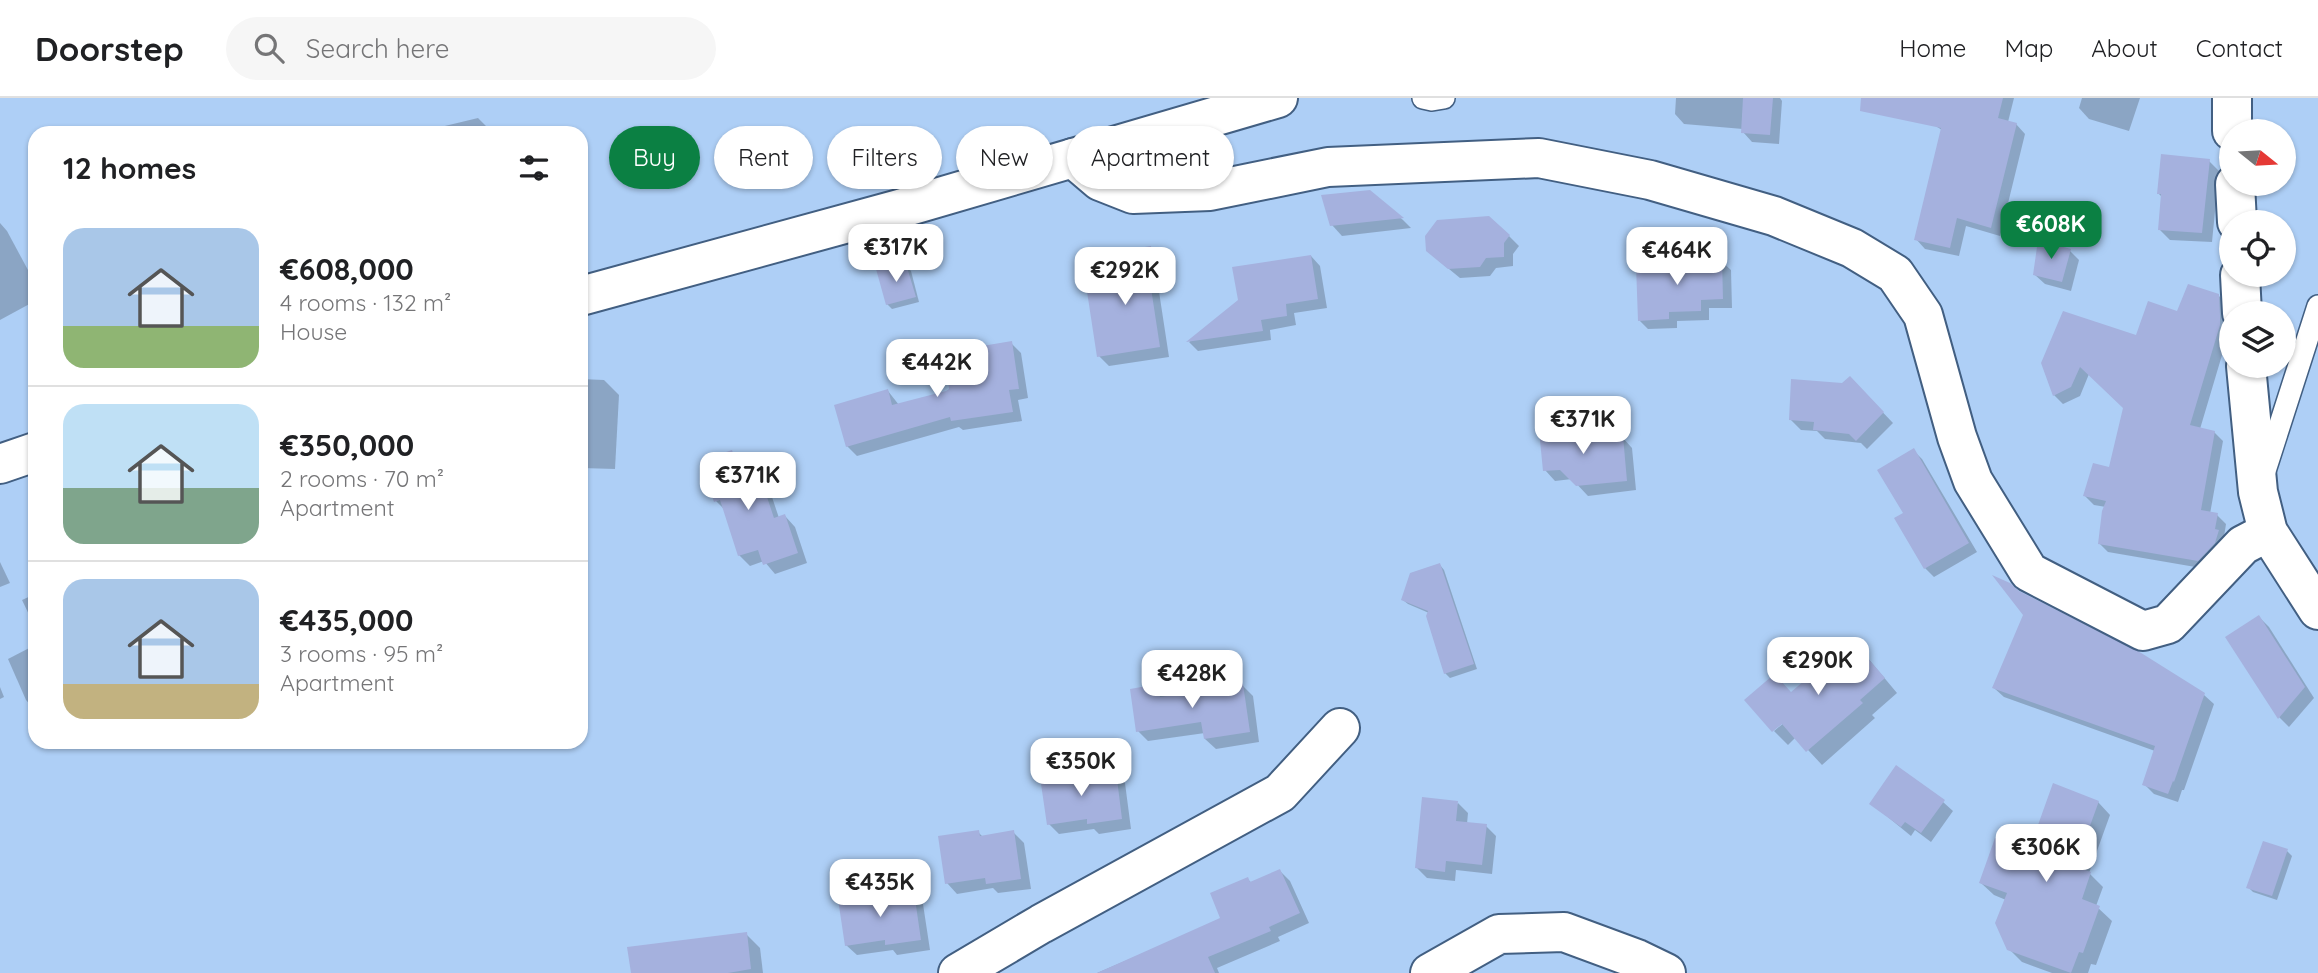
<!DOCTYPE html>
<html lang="en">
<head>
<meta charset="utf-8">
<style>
	body { margin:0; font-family:Quicksand,sans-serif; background:#f6f6f6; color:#202124; height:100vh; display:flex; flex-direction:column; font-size:26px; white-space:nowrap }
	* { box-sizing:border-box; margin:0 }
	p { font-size:23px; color:#757577 }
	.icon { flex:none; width:38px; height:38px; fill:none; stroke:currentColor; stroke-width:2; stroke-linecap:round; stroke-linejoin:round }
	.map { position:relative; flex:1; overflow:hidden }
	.side { position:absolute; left:28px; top:28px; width:560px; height:623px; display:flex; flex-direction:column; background:#fff; border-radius:21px; box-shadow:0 2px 5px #0004 }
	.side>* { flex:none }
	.guide { position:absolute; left:609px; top:28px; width:665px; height:63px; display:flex; gap:14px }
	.needle { width:46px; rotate:108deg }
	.buttons { position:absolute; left:2219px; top:21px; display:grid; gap:14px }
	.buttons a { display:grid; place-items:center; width:77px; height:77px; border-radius:50%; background:#fff; box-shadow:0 2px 5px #0004; font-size:35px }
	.price { position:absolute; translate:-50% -60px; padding:0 16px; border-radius:14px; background:#fff; color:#222; font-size:23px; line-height:46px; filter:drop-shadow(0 2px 4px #0008) }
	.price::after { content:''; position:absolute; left:50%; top:42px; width:21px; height:16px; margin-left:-10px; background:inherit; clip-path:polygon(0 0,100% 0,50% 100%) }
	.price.current { background:#0b8043; color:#fff }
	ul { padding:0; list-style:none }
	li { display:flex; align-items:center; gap:21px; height:175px; padding:0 35px }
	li+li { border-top:2px solid #e0e0e0 }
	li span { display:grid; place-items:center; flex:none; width:196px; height:140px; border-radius:21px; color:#555 }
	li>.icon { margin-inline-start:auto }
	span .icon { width:84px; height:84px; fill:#fffc; stroke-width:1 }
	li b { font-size:30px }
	h2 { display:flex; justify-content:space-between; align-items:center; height:84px; padding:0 35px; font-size:30px }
	.tag { padding:0 24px; border-radius:32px; background:#fff; box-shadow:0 2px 5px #0004; font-size:24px; line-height:63px }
	.tag.current { background:#0b8043; color:#fff }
	header { display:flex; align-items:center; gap:42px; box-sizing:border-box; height:98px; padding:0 35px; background:#fff; border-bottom:2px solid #e0e0e0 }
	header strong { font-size:33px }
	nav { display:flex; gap:38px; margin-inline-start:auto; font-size:24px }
	.search { width:490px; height:63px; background:#f6f6f6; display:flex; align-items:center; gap:18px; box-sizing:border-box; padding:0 24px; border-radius:38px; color:#757577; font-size:26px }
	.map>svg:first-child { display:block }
	.shadow { fill:#0003 }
	.building { fill:#a5b1de }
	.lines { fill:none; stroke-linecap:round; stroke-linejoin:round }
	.lane-casing { stroke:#425f82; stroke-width:24 }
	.street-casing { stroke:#425f82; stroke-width:42 }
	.secondary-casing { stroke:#425f82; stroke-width:42 }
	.lane { stroke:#fff; stroke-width:21 }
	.street { stroke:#fff; stroke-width:38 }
	.secondary { stroke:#fff; stroke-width:38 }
</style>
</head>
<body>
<header>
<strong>Doorstep</strong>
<div class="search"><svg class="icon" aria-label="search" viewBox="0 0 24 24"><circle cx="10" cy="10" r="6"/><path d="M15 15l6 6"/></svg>Search here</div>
<nav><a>Home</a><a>Map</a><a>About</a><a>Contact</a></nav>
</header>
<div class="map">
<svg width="2318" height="875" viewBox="0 0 2318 875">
	<rect width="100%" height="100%" fill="#aecff6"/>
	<!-- shadow -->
	<g class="shadow">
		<path d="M1676,0H1780L1782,3L1779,46L1752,44L1743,34V31L1684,26L1675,16Z"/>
		<path d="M1920,0H2014L2008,24L2016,26L2025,36L2000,138L1966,128L1959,158L1925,151L1916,141L1942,32L1926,22Z"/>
		<path d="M2082,0H2140L2129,33L2089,21L2079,10Z"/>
		<path d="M478,20L488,30L489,35H485L483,30H480L481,35H425L424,33Z"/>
		<path d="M2209,63L2219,73L2212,144L2170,142L2160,132L2163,100L2158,95Z"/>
		<path d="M1370,94L1403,122L1411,130L1342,138L1332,127Z"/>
		<path d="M0,125L7,133L35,185V203L0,222Z"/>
		<path d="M1509,138L1519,148L1513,156V168L1496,170L1490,178L1460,180L1438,162Z"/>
		<path d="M1150,150L1161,160L1165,186L1158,187L1169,259L1109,268L1099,258L1128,182L1126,180Z"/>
		<path d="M2070,153L2079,162L2071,193L2045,186L2035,177Z"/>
		<path d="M1311,158L1320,168L1327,210L1294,215L1296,227L1270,232L1271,242L1198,253L1189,244L1240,202Z"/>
		<path d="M1721,163L1731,172L1732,210H1709V222L1677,223V230L1648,231L1639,222L1669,168Z"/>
		<path d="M906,168L911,173L919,204L892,211L887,206Z"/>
		<path d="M2218,197L2227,206L2228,237L2200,331L2214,334L2223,343L2210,416L2217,417L2226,426L2224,439L2207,471L2108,454L2099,445L2106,409L2094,407L2085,398L2110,371L2125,310L2089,276L2080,298L2063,306L2054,297L2043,265L2137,239L2178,215Z"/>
		<path d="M1011,245L1021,255L1028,300L1018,302L1022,323L963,332L959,329L857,358L847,348L888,293L899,307L947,294Z"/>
		<path d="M1850,280L1893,325L1867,351L1861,345L1825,341L1817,333L1801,332L1790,321Z"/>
		<path d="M581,281L604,282L619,297L615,371L581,370Z"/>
		<path d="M1585,329L1596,339V342L1622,339L1632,350L1636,392L1588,398L1572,381L1555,383L1545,372Z"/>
		<path d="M1913,352L1922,361L1977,454L1934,479L1925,470L1896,421L1905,416Z"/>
		<path d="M732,354L742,365L751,393L762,389L772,399L779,420L785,418L795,429L807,465L775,476L764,463L750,468L739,457L725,412L716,403Z"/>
		<path d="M0,464L10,485L0,489Z"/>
		<path d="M1440,467L1444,472L1477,571L1450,580L1445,575L1429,515L1408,506L1403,502Z"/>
		<path d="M2018,495L2204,597L2214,606L2184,692H2182L2178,704L2154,696L2144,686L2155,653L2004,599L1994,590L2025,517Z"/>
		<path d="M35,496V529L22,502Z"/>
		<path d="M2259,519L2269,529L2314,600L2289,629L2279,619Z"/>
		<path d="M35,547V611H34L26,602L8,561Z"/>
		<path d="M1866,558L1897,595L1872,617L1875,620L1822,667L1796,639L1788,647L1774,633Z"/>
		<path d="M1158,588L1168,598L1243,588L1253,598L1259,644L1216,651L1205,641V635L1148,643L1138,633Z"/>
		<path d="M0,589L4,599L0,601Z"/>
		<path d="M1081,675L1086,680L1115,675L1125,685L1131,731L1099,736L1094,731L1059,736L1049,726Z"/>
		<path d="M1943,704L1953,713L1931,744L1915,732L1911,738L1872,706Z"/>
		<path d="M2098,704L2110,717L2089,775L2103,789L2096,808L2112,823L2096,867L2091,866L2088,875H2052L2022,864L2009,851L2006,802L1994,797L1981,785L2030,754Z"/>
		<path d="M1458,705L1468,715L1467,726L1486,728L1496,738L1492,776L1456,772L1455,783L1427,780L1417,770Z"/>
		<path d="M978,734L983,739L1013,734L1024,745L1031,791L998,795L993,790L957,796L947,785Z"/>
		<path d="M2287,753L2292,758L2277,802L2253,794L2248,789Z"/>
		<path d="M1280,773L1290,783L1309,825L1278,839L1280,843L1217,870L1219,875H1097L1223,821L1247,781L1252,785Z"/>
		<path d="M879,796L884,801L913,796L923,806L930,852L897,857L893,852L857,857L846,847Z"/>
		<path d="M746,836L760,850L763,875H633Z"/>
	</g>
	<!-- building -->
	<g class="building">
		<path d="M1743,0H1773L1770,37L1741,35Z"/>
		<path d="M1861,0H2003L1998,20L2017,25L1991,130L1957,120L1950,150L1914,142L1941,30L1860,13Z"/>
		<path d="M2161,56L2210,61L2202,135L2158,132L2161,96H2157Z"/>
		<path d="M1370,92L1404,120L1330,128L1321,97Z"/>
		<path d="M1489,118L1510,137L1504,145V159L1486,160L1480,169L1448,171L1426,153L1425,138L1437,122Z"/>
		<path d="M2038,142L2071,151L2062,184L2033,177Z"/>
		<path d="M1151,148L1155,176L1149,177L1160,249L1097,259L1086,187L1146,178L1124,181L1120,153Z"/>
		<path d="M1311,157L1318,201L1286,206L1287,218L1261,222L1263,233L1186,244L1238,202L1232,169Z"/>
		<path d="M1722,161L1723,201L1701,202V213L1669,214V221L1638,223L1636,167L1667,166V162Z"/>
		<path d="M906,166L916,199L886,207L876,171Z"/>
		<path d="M2188,186L2219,196L2220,217V227L2190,327L2215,333L2201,412L2218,415L2215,431L2219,432L2215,445L2198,463L2098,446L2102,413L2106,403L2083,398L2093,365L2109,369L2123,310L2080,269L2071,289L2053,298L2041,265L2063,213L2136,237L2148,203L2177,213Z"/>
		<path d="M1012,243L1019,291L1009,292L1013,314L951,323L950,319L846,349L834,307L888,291L892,307L946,293L949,291L947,272L979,267L976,249Z"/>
		<path d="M1850,278L1884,314L1856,343L1849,336L1813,332L1814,324L1789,322L1791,281L1842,285Z"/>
		<path d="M1586,327L1587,341L1623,338L1627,383L1576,388L1560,372L1543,373L1539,332Z"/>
		<path d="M1914,350L1969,445L1924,471L1894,420L1903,415L1877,372Z"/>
		<path d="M732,352L745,394L763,387L774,420L785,416L798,455L763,467L758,452L738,458L720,402L714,404L700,363Z"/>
		<path d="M1440,465L1474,566L1444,576L1426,518L1428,513L1401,502L1410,475Z"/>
		<path d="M1992,477L2010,485L2019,493L2138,553L2205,595L2174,684L2173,683L2168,696L2142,687L2155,648L1992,590L2023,517Z"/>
		<path d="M2259,517L2305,589L2278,621L2225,539Z"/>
		<path d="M1852,542L1885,580L1860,602L1863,605L1806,654L1782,626L1772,634L1744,602L1772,578L1777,584L1780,582L1791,594Z"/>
		<path d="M1158,586L1160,599L1243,586L1250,634L1204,641L1201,624L1136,634L1130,591Z"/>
		<path d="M1896,667L1945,702L1921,735L1905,724L1901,729L1869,706Z"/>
		<path d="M1082,673V678L1116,673L1122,721L1087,726V721L1047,727L1040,679Z"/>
		<path d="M2053,685L2099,703L2075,769L2091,774L2082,801L2100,808L2083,855L2079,854L2071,875L2007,852L1995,825L2007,795L1979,785L1995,740L2029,752Z"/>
		<path d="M1422,699L1458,703L1456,723L1487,726L1482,767L1446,763L1445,774L1415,770Z"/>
		<path d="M979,732L980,738L1014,732L1021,781L986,786L985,780L945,786L938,738Z"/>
		<path d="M2263,743L2288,751L2272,798L2246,790Z"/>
		<path d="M1280,771L1300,815L1269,829L1271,833L1208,859L1215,875H1097L1220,820L1210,795L1248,779L1250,784Z"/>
		<path d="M879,794L880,800L914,794L921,842L885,847V842L845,848L838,801Z"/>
		<path d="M747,834L751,871L728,875H631L627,849Z"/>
	</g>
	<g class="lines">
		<!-- lane casing -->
		<g class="lane-casing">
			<g id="lane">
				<path d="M1423,0L1432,2L1444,0"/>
				<path d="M2264,376L2318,208"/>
			</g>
		</g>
		<!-- street casing -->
		<g class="street-casing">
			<g id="street">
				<path d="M1073,60L1100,83L1133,96L1210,93L1328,69L1539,60L1650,82L1774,118L1852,150L1895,176L1923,217L1957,339L1973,383L2029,474L2143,533L2168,526L2243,447L2268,434"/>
				<path d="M958,875L1041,826L1280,695L1340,630"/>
			</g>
		</g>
		<!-- secondary casing -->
		<g class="secondary-casing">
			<g id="secondary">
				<path d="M2232,0V33"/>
				<path d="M2235,86L2237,124"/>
				<path d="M2240,177L2242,215"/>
				<path d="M581,198L899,111L1278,0"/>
				<path d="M2246,268L2258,394L2268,434L2318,512"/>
				<path d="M0,366L35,354"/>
				<path d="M1430,875L1499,836L1564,834L1637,861L1666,875"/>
			</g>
		</g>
		<!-- lane -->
		<use href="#lane" class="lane"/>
		<!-- street -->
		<use href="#street" class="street"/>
		<!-- secondary -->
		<use href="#secondary" class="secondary"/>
	</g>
</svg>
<div class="buttons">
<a><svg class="needle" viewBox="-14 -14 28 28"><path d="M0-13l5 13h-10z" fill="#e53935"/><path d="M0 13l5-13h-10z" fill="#757577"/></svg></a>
<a><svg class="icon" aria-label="locate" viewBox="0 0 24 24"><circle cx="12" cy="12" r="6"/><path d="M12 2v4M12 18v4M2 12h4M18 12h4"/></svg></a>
<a><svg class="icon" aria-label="layers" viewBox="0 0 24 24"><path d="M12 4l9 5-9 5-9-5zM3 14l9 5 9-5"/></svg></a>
</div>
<b class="price current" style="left:2051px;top:163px">€608K</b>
<b class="price" style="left:896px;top:186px">€317K</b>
<b class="price" style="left:1677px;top:189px">€464K</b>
<b class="price" style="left:1125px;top:209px">€292K</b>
<b class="price" style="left:937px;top:301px">€442K</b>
<b class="price" style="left:1583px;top:358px">€371K</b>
<b class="price" style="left:748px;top:414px">€371K</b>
<b class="price" style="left:1818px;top:599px">€290K</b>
<b class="price" style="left:1192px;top:612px">€428K</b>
<b class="price" style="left:1081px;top:700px">€350K</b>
<b class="price" style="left:2046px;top:786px">€306K</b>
<b class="price" style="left:880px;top:821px">€435K</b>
<div class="guide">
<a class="tag current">Buy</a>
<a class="tag">Rent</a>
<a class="tag">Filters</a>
<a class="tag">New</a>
<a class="tag">Apartment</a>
</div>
<section class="side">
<h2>12 homes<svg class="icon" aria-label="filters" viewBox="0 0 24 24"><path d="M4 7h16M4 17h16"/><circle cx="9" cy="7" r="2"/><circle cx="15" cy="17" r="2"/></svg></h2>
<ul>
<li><span style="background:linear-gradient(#a9c7e8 70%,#8fb573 0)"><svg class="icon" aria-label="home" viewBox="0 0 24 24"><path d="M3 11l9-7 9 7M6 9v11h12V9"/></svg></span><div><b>€608,000</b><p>4 rooms · 132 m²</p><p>House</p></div></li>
<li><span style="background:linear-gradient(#bfe0f5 60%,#7fa58c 0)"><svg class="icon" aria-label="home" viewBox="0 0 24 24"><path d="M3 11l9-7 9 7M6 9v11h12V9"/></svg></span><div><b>€350,000</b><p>2 rooms · 70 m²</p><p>Apartment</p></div></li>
<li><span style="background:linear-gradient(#a9c7e8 75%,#c2b280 0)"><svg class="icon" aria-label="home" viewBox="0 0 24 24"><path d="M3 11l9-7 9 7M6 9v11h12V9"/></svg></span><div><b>€435,000</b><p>3 rooms · 95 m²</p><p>Apartment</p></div></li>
</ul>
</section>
</div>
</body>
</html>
